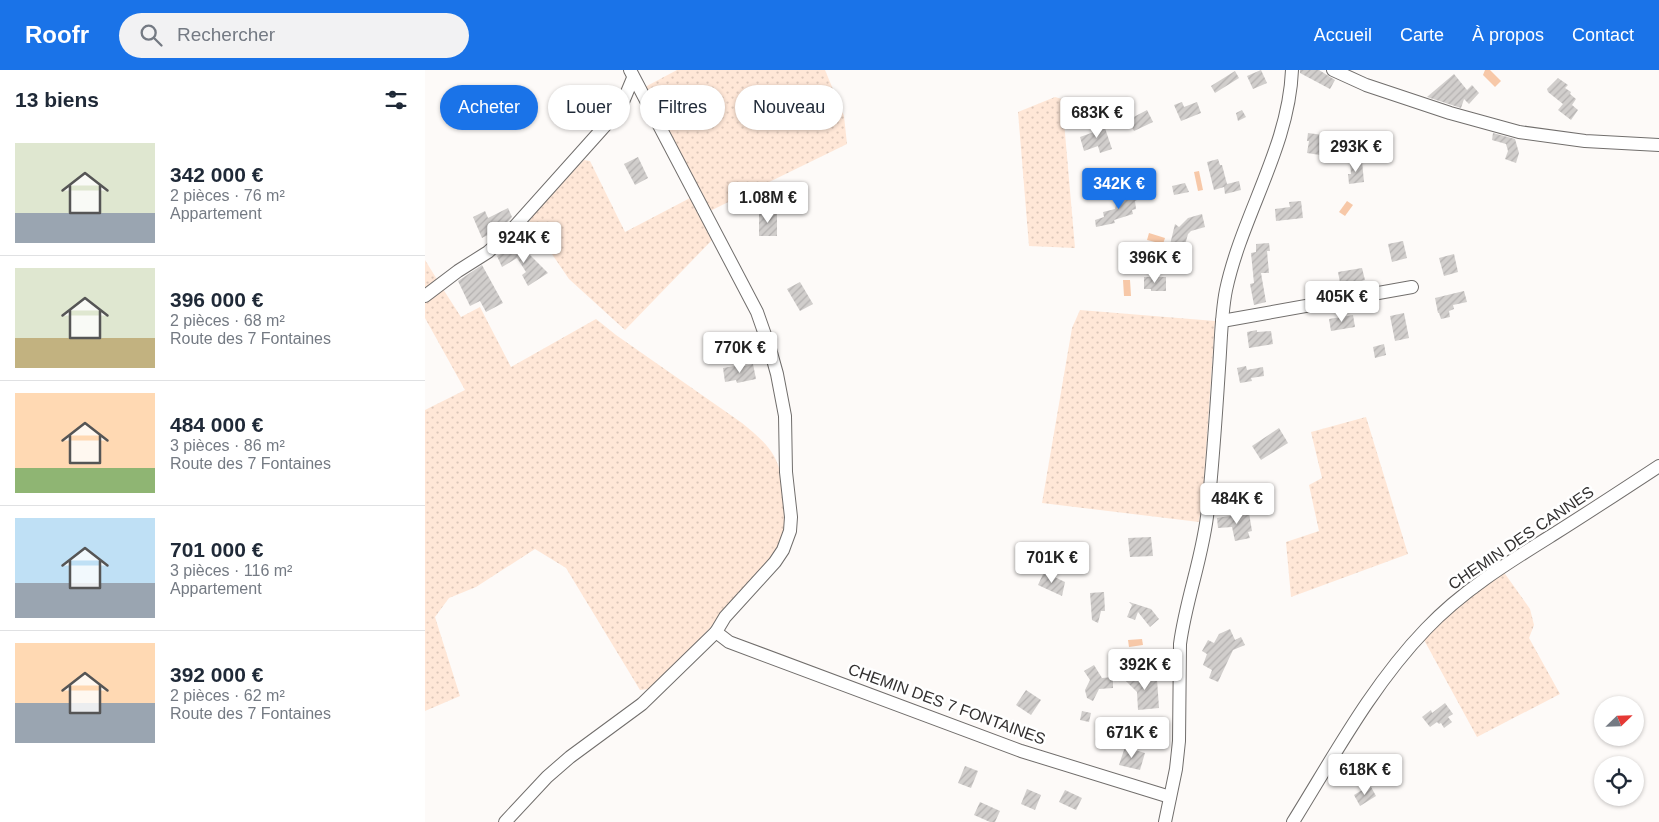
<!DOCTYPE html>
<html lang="fr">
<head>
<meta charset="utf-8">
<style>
	body { margin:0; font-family:Arial,sans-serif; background:#f2f2f3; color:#1f2937; height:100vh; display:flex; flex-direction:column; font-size:19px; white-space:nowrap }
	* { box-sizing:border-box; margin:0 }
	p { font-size:16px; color:#747a83 }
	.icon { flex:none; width:28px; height:28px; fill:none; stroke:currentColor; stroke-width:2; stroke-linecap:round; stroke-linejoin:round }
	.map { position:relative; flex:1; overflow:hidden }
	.sheet { display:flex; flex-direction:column; background:#fff; width:425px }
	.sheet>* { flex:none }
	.banner { position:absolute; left:15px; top:15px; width:475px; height:45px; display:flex; gap:10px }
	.needle { width:32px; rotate:67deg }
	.controls { position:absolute; left:1169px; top:626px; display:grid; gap:10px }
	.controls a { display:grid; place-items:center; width:50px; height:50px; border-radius:50%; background:#fff; box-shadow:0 1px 4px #0004; font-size:25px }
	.price { position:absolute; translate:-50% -42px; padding:0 11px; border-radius:5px; background:#fff; color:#222; font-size:16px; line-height:32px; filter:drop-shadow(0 1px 2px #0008) }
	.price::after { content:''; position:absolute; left:50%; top:30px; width:15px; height:11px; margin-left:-8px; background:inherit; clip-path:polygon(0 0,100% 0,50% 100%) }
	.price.current { background:#1a73e8; color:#fff }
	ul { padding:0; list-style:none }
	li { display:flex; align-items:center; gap:15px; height:125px; padding:0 15px }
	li+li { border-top:1px solid #e0e1e3 }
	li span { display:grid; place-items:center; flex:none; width:140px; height:100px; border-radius:0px; color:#555 }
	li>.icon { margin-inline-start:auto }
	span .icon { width:60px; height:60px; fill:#fffc; stroke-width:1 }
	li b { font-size:21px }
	h2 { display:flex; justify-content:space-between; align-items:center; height:60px; padding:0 15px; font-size:21px }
	.pill { padding:0 18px; border-radius:22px; background:#fff; box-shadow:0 1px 4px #0004; font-size:18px; line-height:45px }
	.pill.current { background:#1a73e8; color:#fff }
	header { display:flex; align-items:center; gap:30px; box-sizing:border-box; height:70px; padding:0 25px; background:#1a73e8; color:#fff }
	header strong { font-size:24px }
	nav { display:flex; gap:28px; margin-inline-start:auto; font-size:18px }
	.search { width:350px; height:45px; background:#f2f2f3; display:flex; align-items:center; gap:12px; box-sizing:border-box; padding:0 18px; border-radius:28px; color:#747a83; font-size:19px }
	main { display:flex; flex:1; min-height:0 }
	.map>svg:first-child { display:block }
	.green { fill:url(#green-dots) }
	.water { fill:#f7c8a8 }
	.building { fill:url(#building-hatch) }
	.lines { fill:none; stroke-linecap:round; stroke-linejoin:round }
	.minor-casing { stroke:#716e6c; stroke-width:14 }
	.minor { stroke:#fff; stroke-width:12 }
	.labels { text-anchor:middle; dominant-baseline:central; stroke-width:5; stroke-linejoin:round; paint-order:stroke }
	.street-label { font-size:16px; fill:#323030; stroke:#fff }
</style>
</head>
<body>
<header>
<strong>Roofr</strong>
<div class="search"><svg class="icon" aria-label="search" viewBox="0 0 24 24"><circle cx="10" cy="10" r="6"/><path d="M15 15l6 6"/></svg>Rechercher</div>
<nav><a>Accueil</a><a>Carte</a><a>À propos</a><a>Contact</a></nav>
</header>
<main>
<section class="sheet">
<h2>13 biens<svg class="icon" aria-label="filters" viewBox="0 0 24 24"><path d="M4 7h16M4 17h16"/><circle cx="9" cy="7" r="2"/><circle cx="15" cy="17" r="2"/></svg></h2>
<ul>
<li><span style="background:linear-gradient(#dfe7d0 70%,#9aa5b1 0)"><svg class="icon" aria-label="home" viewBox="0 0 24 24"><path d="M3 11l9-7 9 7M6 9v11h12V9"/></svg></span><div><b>342 000 €</b><p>2 pièces · 76 m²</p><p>Appartement</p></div></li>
<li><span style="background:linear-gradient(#dfe7d0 70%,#c2b280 0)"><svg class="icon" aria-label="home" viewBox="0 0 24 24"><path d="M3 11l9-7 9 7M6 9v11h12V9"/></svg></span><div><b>396 000 €</b><p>2 pièces · 68 m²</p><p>Route des 7 Fontaines</p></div></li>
<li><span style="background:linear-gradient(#ffd9b3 75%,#8fb573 0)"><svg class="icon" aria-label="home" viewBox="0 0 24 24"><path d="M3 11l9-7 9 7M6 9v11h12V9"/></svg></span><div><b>484 000 €</b><p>3 pièces · 86 m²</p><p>Route des 7 Fontaines</p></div></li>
<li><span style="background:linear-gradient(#bfe0f5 65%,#9aa5b1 0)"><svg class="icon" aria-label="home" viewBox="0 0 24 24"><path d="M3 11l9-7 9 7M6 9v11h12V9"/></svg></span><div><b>701 000 €</b><p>3 pièces · 116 m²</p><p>Appartement</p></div></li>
<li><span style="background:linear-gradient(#ffd9b3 60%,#9aa5b1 0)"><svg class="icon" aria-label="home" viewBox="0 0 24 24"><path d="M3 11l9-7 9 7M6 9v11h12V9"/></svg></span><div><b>392 000 €</b><p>2 pièces · 62 m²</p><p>Route des 7 Fontaines</p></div></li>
</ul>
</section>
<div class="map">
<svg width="1234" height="752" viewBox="0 0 1234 752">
	<defs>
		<pattern id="green-dots" width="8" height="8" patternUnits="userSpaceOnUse" patternTransform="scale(1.25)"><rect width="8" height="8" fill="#ffe7d7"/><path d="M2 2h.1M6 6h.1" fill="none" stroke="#dbc6b9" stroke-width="1.8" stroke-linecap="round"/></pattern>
		<pattern id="building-hatch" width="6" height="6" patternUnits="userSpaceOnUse" patternTransform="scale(1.25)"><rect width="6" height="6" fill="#d1cecc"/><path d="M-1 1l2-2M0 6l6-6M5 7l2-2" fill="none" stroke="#b4b1b0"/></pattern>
	</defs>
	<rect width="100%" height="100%" fill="#fdfaf8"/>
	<!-- green -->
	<g class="green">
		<path d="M252,0H400L419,46L422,74L283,142L220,17Z"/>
		<path d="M630,27L637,29L650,178L604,176L593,42Z"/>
		<path d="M159,90L165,91L200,162L265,128L288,169L200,260L144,209L103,149Z"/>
		<path d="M0,190L13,211L0,221Z"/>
		<path d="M18,219L36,247L55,237L86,297L171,249L191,265L317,353C329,363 341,372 349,386C360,405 364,455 355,475C348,491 334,504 322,517C291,553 258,586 224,619L215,620L141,498L110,479L51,517L24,528L10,547L35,626L0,641V340L40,320L0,248V233Z"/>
		<path d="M655,240L790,251L778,425L774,452L617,433L647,258Z"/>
		<path d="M941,347L983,484L866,527L861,472L894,461L884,415L897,408L886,362Z"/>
		<path d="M1078,501L1105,539L1109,555L1104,568L1135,624L1052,667L998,568L1020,544Z"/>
	</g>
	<!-- water -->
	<g class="water">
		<path d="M1060,0H1065L1076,11L1070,17L1058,5Z"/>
		<path d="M774,101L778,120L773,121L769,102Z"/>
		<path d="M699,110L701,120L684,123L682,114Z"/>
		<path d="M922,131L928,135L920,146L914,142Z"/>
		<path d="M724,163L740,168L738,174L722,170Z"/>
		<path d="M698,210H705L706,226H699Z"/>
		<path d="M717,569L718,575L704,577L703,570Z"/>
	</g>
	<!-- building -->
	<g class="building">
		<path d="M836,0L842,13L828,19L822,6Z"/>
		<path d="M875,0H894L910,10L905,19L875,3Z"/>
		<path d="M810,1L814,8L790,23L786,16Z"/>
		<path d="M1029,4L1042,20L1047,15L1054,23L1044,34L1039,29L1036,38L1002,27Z"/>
		<path d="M1133,8L1143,15L1140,18L1146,22L1145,24L1151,29L1147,35L1153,40L1146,50L1133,40L1138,34L1123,22L1122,19Z"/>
		<path d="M757,32L759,37L772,32L776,43L756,51L749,35Z"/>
		<path d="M722,40L728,52L709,61L703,50Z"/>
		<path d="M817,40L821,47L813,51L811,43Z"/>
		<path d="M678,52L687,79L675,83L673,76L659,81L655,67L669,62L667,55Z"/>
		<path d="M883,63L898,65L895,85L882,83L884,71H882Z"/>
		<path d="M1068,63L1090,69L1094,83L1091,93L1080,89L1083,81L1081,74L1067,70Z"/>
		<path d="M213,87L223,108L210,115L199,94Z"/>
		<path d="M793,89L795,95H797L802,114L814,111L816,120L800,124L799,117L789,120L782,92Z"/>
		<path d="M937,91L939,112L924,114L923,104H926L925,92Z"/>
		<path d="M760,113L764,122L749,125L747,116Z"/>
		<path d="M709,120L712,130L710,131L711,139L707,140L708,144L689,150L690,153L671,157L670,150L679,147L678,142L690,139L692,130L699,128L698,123Z"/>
		<path d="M876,131L878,148L851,151L850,139L865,137L864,132Z"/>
		<path d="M83,138L87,147L78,157L57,168L48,147L60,141L63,148Z"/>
		<rect x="334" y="143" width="18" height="23"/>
		<path d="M777,144L780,157L766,161L763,164L758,182L752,180L751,182L743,183L750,154L754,157L763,148Z"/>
		<path d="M978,171L982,188L967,192L963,174Z"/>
		<path d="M844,173L845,181H842L844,203H836L841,232L829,235L825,214L829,213L826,183L831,182V174Z"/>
		<path d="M93,175L98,182L100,180L123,203L103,216L97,205L101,202L92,188L77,197L72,186Z"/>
		<path d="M1029,184L1033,202L1019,206L1014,188Z"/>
		<path d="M57,195L78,233L61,242L55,231L45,236L33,211Z"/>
		<path d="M937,198L940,210L935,211V214L916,218L913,202Z"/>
		<path d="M719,207H741V221H726V219H719Z"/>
		<path d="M375,212L388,234L375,241L362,219Z"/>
		<path d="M1039,221L1042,232L1028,235L1029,239L1024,241L1025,247L1016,249L1014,243H1013L1010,228Z"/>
		<path d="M979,243L984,268L970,271L965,246Z"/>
		<path d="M928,245L930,257L906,261L904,249Z"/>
		<path d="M832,260V262L846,261L848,274L824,278L822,262Z"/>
		<path d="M959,274L961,285L950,288L948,277Z"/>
		<path d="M328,294L331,309L312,313L311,310L300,312L298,298L310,296L311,298Z"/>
		<path d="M821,296L822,300L838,297L839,306L826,308L827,311L815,313L812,298Z"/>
		<path d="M854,358L863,373L836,390L827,376Z"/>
		<path d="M824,443L827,461L823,462L825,468L810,471L807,457L793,458L792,448Z"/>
		<path d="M726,467L728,486L705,487L703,468Z"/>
		<path d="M619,502L640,512L637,526L613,515Z"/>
		<path d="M679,522L680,541H676L673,553L667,550L665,523Z"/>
		<path d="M704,532L726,539L734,549L725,557L713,542L710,550L702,547L707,535Z"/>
		<path d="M805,559L810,570L816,567L820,575L808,580L793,612L784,608L787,600L778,595L782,584L777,581L783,570L789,573L794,564Z"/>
		<path d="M669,595L677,608L688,607V618L674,619L668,631L662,628L660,620L665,610L659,601Z"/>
		<path d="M709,601L720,610L732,609L734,638L713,640L712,622L700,610Z"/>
		<path d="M601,620L616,630L606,645L591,635Z"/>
		<path d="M1020,633L1028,644L1023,647L1027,652L1019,658L1016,653L1014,654L1012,652L1005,657L997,647L1006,640L1007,643Z"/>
		<path d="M657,641L666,643L664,652L655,650Z"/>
		<path d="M674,657L687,660L684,673L670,670Z"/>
		<path d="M700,677L720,683L715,700L694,695Z"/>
		<path d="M540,696L553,701L546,718L533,713Z"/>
		<path d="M945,715L951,726L935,736L929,725Z"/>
		<path d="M602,719L616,725L610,740L596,734Z"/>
		<path d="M640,720L657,728L651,740L634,732Z"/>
		<path d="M555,732L575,741L570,752H565L549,745Z"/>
	</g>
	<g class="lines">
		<!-- minor casing -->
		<g class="minor-casing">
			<g id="minor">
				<path d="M908,0L941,15L1025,43L1094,62L1160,71L1234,75"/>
				<path d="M0,226L33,201L63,182L83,164L195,39L208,8"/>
				<path d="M797,251L987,217"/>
				<path d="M291,562L304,572L596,681L745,727"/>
				<path d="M80,752L122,707L145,687L217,634L291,562L300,547L350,492L358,480L365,461L366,447L361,402L360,346L352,304L345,279L332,242L205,0"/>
				<path d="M740,752L751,699L754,671L755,574C761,528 779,484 783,438C788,391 791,345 794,298C796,272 796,245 801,220C817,145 864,77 867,0"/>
				<path d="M868,752C909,686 947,615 1001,559C1038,520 1084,492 1129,464C1164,442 1199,419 1234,396"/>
			</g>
		</g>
		<!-- minor -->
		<use href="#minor" class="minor"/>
	</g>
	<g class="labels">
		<!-- street labels -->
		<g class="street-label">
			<text transform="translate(1096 468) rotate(-34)">CHEMIN DES CANNES</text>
			<text transform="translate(522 634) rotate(20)">CHEMIN DES 7 FONTAINES</text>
		</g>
	</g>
</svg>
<div class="controls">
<a><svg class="needle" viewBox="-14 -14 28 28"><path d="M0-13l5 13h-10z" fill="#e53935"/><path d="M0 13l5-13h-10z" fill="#747a83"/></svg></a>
<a><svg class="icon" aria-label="locate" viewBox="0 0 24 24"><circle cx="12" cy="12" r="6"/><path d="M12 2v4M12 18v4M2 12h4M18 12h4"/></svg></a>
</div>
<b class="price" style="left:672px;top:69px">683K €</b>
<b class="price" style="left:931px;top:103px">293K €</b>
<b class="price current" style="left:694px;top:140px">342K €</b>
<b class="price" style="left:343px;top:154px">1.08M €</b>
<b class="price" style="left:99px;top:194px">924K €</b>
<b class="price" style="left:730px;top:214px">396K €</b>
<b class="price" style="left:917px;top:253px">405K €</b>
<b class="price" style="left:315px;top:304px">770K €</b>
<b class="price" style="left:812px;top:455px">484K €</b>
<b class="price" style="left:627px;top:514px">701K €</b>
<b class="price" style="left:720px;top:621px">392K €</b>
<b class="price" style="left:707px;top:689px">671K €</b>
<b class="price" style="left:940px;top:726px">618K €</b>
<div class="banner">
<a class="pill current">Acheter</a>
<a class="pill">Louer</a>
<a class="pill">Filtres</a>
<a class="pill">Nouveau</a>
</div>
</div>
</main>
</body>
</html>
